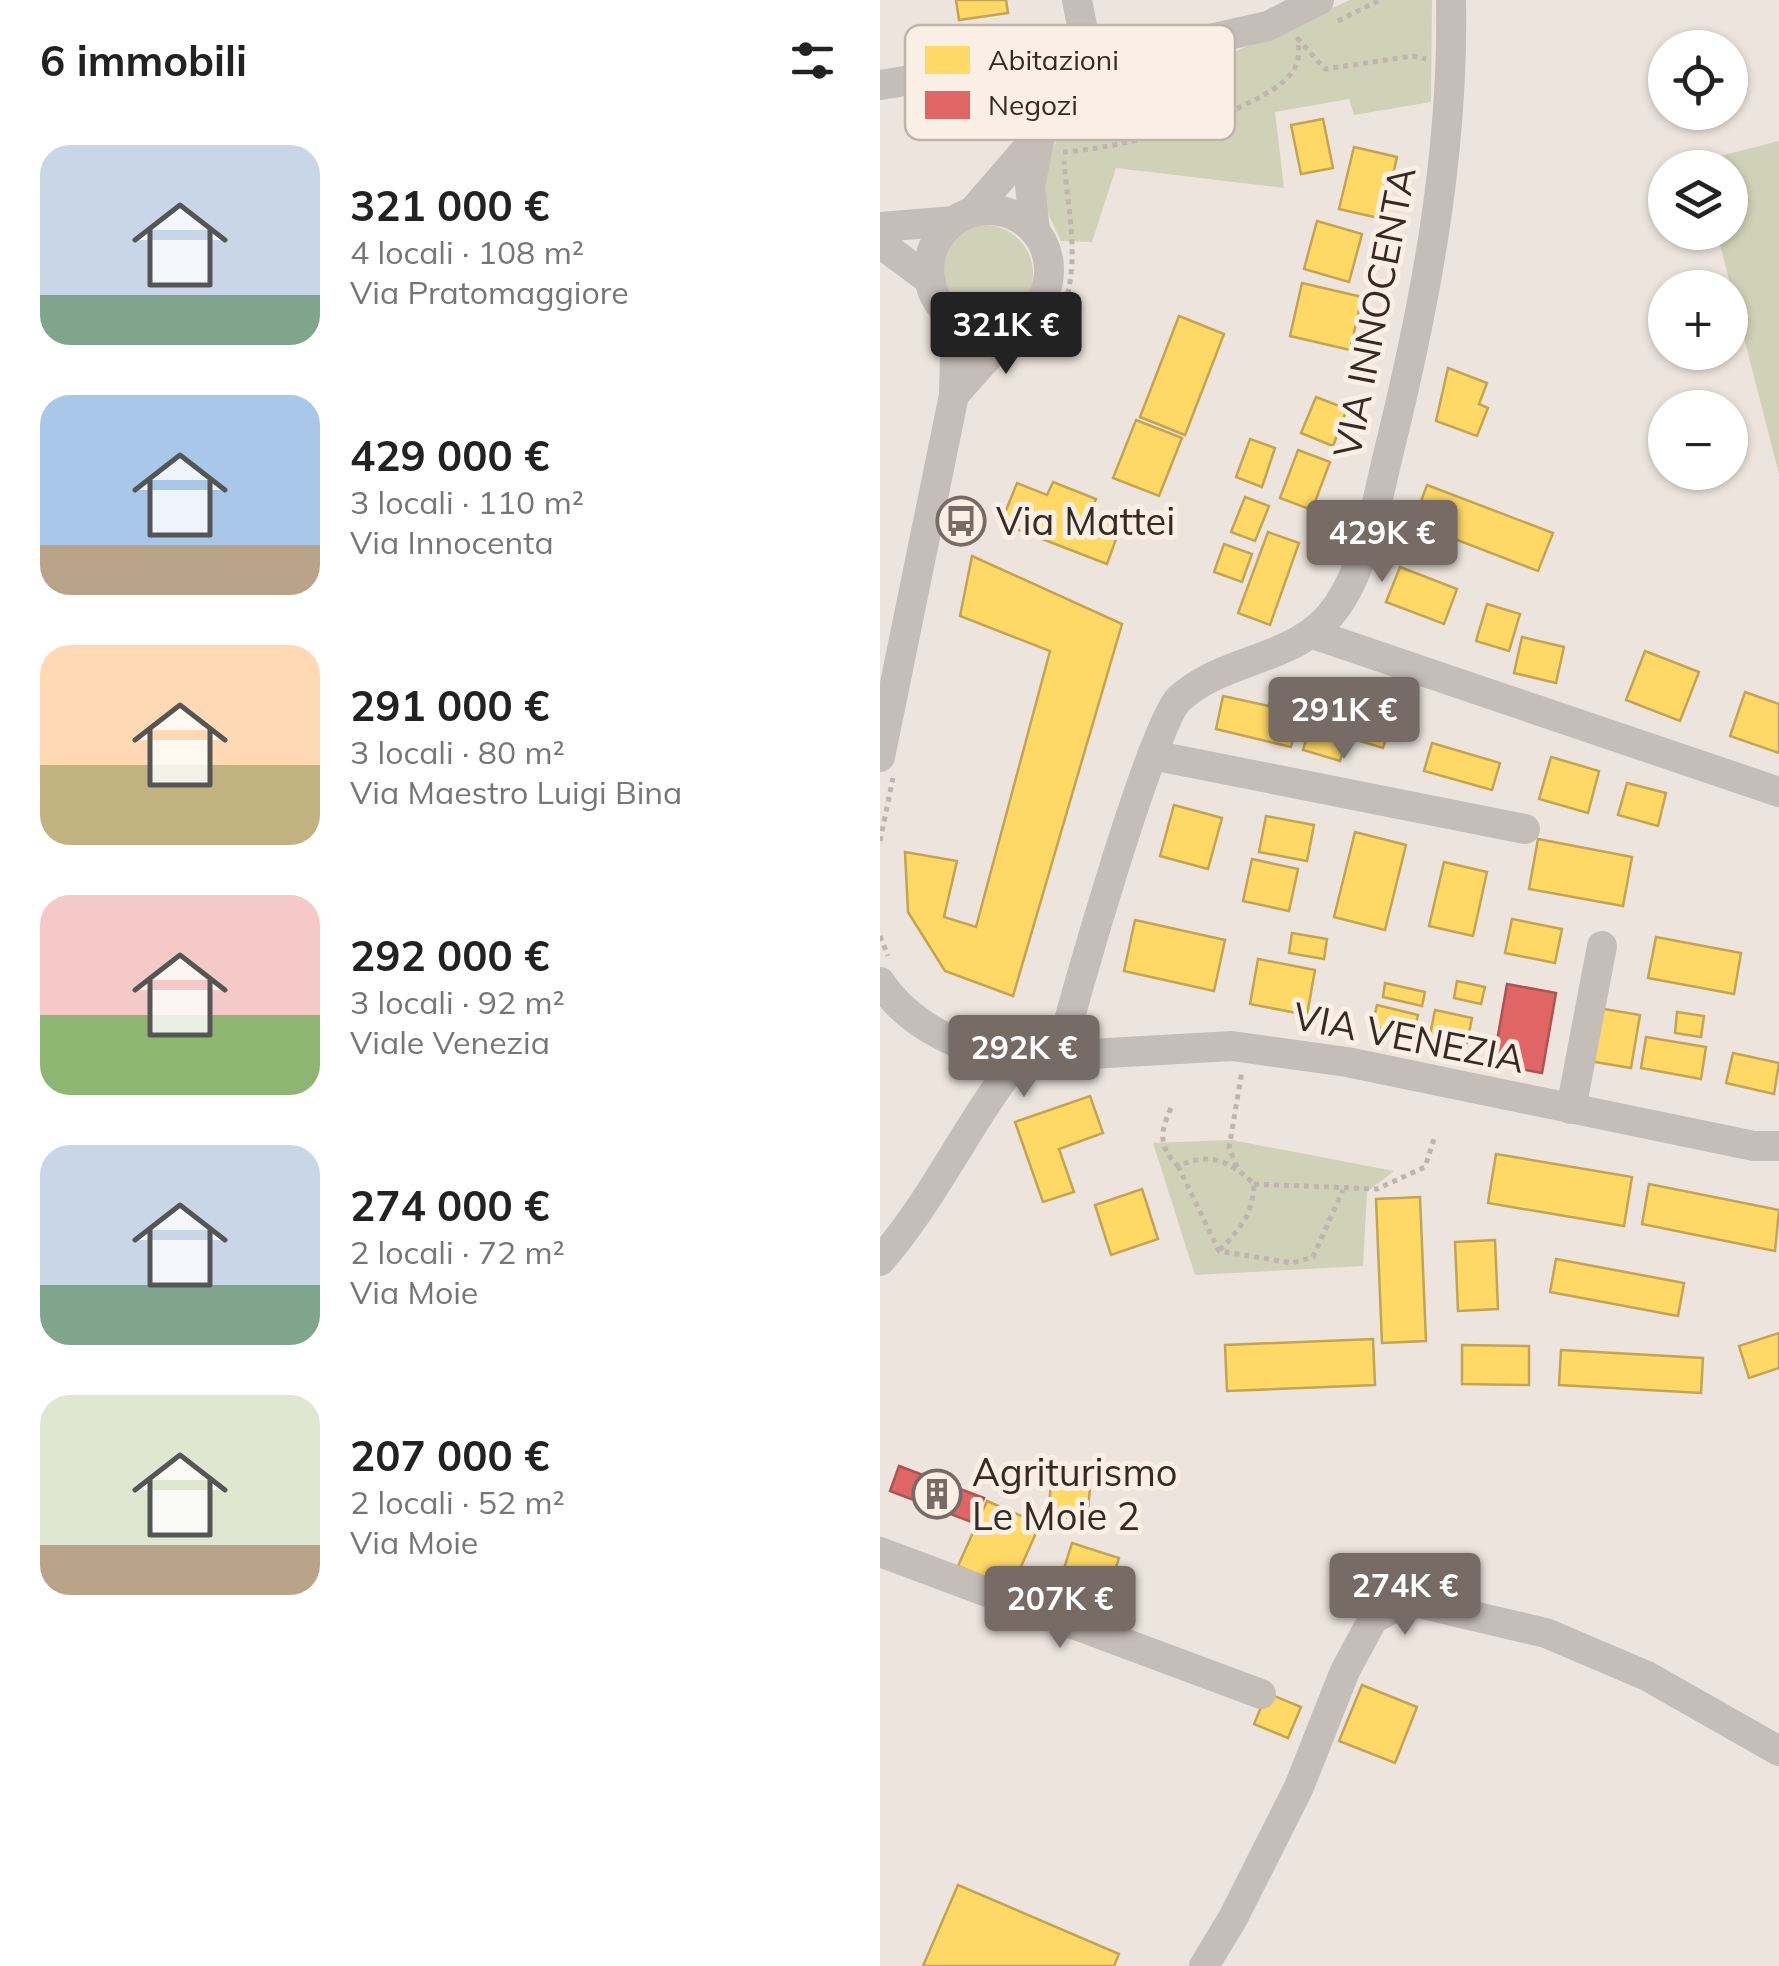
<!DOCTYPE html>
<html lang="it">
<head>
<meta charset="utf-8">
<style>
	body { margin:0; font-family:Mulish,sans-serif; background:#f2f2f2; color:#222; height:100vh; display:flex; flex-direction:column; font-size:38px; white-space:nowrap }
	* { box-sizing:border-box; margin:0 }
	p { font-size:32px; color:#767676 }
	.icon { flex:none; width:55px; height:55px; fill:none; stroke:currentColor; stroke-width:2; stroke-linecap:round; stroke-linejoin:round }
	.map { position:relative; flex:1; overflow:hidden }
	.details { display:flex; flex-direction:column; background:#fff; width:880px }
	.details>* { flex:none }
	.fabs { position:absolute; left:768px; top:30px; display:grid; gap:20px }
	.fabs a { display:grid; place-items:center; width:100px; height:100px; border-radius:50%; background:#fff; box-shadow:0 2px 8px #0004; font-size:50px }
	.price { position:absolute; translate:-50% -85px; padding:0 22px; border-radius:10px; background:#766b65; color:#fff; font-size:32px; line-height:65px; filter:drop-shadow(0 2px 5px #0008) }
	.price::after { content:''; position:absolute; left:50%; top:60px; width:30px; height:22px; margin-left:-15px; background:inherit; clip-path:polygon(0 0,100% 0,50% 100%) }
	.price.selected { background:#222; color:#fff }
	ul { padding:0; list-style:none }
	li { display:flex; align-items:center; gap:30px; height:250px; padding:0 40px }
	li span { display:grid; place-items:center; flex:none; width:280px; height:200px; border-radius:30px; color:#555 }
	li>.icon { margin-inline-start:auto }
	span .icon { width:120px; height:120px; fill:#fffc; stroke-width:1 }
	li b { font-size:42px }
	h2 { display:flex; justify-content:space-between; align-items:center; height:120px; padding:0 40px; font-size:42px }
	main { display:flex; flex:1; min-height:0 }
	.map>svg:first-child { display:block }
	.green { fill:#cfd2b6 }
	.homes { fill:#ffd966; stroke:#c3a452; stroke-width:2.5 }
	.shops { fill:#e06666; stroke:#ad5452; stroke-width:2.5 }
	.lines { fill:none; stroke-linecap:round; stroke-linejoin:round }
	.path { stroke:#beb5b0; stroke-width:5; stroke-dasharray:5 5; stroke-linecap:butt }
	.minor { stroke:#c5bdb7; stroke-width:30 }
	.labels { text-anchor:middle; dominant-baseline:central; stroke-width:10; stroke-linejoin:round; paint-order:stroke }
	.street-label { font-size:38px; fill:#362a25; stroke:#faefe4 }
	.poi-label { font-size:38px; fill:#362a25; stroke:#faefe4; text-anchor:start }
	.key { fill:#faefe4; stroke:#bfb4ab; stroke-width:2.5 }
	.key-label { font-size:28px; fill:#362a25 }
</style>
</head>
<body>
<main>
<section class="details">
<h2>6 immobili<svg class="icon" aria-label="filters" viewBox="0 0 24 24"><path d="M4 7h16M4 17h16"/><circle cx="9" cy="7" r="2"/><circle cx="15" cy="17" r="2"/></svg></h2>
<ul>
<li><span style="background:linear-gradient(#c9d6e8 75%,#7fa58c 0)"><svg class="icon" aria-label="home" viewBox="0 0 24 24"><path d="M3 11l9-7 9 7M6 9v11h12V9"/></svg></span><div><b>321 000 €</b><p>4 locali · 108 m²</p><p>Via Pratomaggiore</p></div></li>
<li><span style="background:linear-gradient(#a9c7e8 75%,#b9a48a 0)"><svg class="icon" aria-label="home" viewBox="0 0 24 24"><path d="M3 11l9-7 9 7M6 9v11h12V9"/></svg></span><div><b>429 000 €</b><p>3 locali · 110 m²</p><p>Via Innocenta</p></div></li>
<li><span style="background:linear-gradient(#ffd9b3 60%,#c2b280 0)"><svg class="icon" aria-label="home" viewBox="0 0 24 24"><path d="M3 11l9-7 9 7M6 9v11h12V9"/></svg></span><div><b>291 000 €</b><p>3 locali · 80 m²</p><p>Via Maestro Luigi Bina</p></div></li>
<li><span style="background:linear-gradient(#f6c9c9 60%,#8fb573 0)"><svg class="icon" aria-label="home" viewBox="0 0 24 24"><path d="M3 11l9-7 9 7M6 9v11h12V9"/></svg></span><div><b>292 000 €</b><p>3 locali · 92 m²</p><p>Viale Venezia</p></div></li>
<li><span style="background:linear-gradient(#c9d6e8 70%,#7fa58c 0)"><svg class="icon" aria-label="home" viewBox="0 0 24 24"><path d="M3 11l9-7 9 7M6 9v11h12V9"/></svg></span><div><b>274 000 €</b><p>2 locali · 72 m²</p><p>Via Moie</p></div></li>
<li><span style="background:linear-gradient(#dfe7d0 75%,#b9a48a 0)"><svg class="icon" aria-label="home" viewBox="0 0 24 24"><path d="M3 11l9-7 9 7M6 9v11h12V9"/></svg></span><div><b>207 000 €</b><p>2 locali · 52 m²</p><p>Via Moie</p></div></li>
</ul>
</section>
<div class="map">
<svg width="899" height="1966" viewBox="0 0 899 1966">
	<rect width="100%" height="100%" fill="#ede5dd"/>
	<!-- green -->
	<g class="green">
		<path d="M470,0H552L551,102L474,115L469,99L395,112L404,188L236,168L212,242L181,241L166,209L164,167L180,133L213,93L256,70L356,51Z"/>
		<path d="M899,141V474L837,233L850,232V168L821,167L820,161Z"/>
		<circle cx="104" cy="274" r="49"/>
		<path d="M352,1140L514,1171L487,1192L483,1266L315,1275L273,1143Z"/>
	</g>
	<!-- homes -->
	<g class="homes">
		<path d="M76,0H126L128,13L79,20Z"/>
		<path d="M443,119L453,168L421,174L411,125Z"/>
		<path d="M474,147L517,157L503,219L459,209Z"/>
		<path d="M437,221L482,234L469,282L424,269Z"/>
		<path d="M422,283L482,297L470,350L410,336Z"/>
		<path d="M299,316L344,334L305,435L260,417Z"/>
		<path d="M568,368L607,383L599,404L608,408L597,436L556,421Z"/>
		<path d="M436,397L467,409L453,446L421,433Z"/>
		<path d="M256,420L302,438L279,496L233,478Z"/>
		<path d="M370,439L395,448L382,487L356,477Z"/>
		<path d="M418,450L450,462L432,510L400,498Z"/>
		<path d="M173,482L216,499L210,513L241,525L227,564L121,523L137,483L167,495Z"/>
		<path d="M547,485L673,533L658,571L533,523Z"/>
		<path d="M365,497L389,506L375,541L351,532Z"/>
		<path d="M388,532L419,543L390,625L358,613Z"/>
		<path d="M344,544L372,554L362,582L334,572Z"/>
		<path d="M92,556L242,624L133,996L65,971L28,912L25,852L77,861L64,917L96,927L170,651L80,616Z"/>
		<path d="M520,567L577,589L564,624L506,602Z"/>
		<path d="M607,604L640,614L629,651L596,641Z"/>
		<path d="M642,637L684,647L676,683L634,673Z"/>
		<path d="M765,651L819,672L800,721L746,700Z"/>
		<path d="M393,689L423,696L411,747L336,729L343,696L389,706Z"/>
		<path d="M865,692L899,704V753L850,736Z"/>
		<path d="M446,694L514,714L503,748L467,737L460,761L423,750L435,711L441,713Z"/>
		<path d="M552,743L620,763L612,790L544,771Z"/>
		<path d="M671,757L719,771L708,813L659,799Z"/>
		<path d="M747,783L786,793L778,826L738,815Z"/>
		<path d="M294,805L342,818L328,869L280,856Z"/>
		<path d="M386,816L434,825L427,861L379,852Z"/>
		<path d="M475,832L526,845L505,930L454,917Z"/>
		<path d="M658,839L752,857L743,906L649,889Z"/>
		<path d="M372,859L418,869L409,911L363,901Z"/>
		<path d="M564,862L607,872L593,936L549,926Z"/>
		<path d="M632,919L682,929L675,963L625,953Z"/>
		<path d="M255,920L345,940L334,991L244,971Z"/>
		<path d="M412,933L447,939L444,959L409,953Z"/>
		<path d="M776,937L861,953L854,994L768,978Z"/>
		<path d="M378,959L435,970L427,1015L370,1004Z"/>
		<path d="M577,981L605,987L601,1004L574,998Z"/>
		<path d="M505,983L545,992L542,1006L503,997Z"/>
		<path d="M497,1005L538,1015L533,1036L492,1026Z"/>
		<path d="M718,1008L760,1015L751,1068L709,1061Z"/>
		<path d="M555,1010L592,1018L587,1043L550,1035Z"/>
		<path d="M797,1012L824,1016L821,1037L795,1033Z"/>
		<path d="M766,1037L826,1047L821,1079L761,1068Z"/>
		<path d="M853,1053L899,1063L894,1094L846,1083Z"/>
		<path d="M210,1096L223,1133L179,1149L194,1192L163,1202L135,1122Z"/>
		<path d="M616,1154L752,1177L744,1226L608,1203Z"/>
		<path d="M769,1184L899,1210L895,1251L762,1224Z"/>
		<path d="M262,1189L278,1239L231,1255L215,1205Z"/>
		<path d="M540,1197L546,1341L502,1343L496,1199Z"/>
		<path d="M615,1240L618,1309L578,1311L575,1242Z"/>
		<path d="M676,1259L804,1283L798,1316L670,1292Z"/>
		<path d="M899,1333V1368L869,1378L859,1346Z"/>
		<path d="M493,1339L495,1385L347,1391L345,1345Z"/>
		<path d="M582,1345L649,1346V1385L582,1384Z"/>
		<path d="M681,1350L823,1358L821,1393L679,1385Z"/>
		<path d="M172,1473L211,1477L207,1520L168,1516Z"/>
		<path d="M107,1501L160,1524L131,1589L78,1566Z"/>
		<path d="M192,1543L239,1558L224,1605L177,1591Z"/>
		<path d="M482,1685L537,1707L515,1763L459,1741Z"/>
		<path d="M387,1693L421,1707L408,1738L374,1724Z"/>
		<path d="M78,1885L239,1954L234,1966H43Z"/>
	</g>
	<!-- shops -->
	<g class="shops">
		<path d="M627,984L676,993L662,1073L613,1064Z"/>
		<path d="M19,1466L104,1498L94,1523L10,1491Z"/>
	</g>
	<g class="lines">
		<!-- path -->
		<g class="path">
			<path d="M458,21L500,0"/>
			<path d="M190,137L210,111L239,89"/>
			<path d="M183,152C237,149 374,116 410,75C420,64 419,53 418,39L445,69L533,56L546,59"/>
			<path d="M162,336C209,296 188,216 184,161"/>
			<path d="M0,841L13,778"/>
			<path d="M0,936L8,956"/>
			<path d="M291,1108C280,1132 278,1146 298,1166C330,1152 349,1160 374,1184C373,1214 360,1229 339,1251"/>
			<path d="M298,1166L339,1251L412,1263L433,1257L463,1190"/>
			<path d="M357,1167L349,1148L362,1071"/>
			<path d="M374,1184L497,1189L545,1167L554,1139"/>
		</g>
		<!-- minor -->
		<g class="minor">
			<path d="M197,0L210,66"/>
			<path d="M0,85C57,77 147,51 197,81"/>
			<circle cx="109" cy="270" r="60"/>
			<path d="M92,212L156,138"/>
			<path d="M0,227L74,221"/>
			<path d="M155,231L150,186L161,132L171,110L210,66L388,26L439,0"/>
			<path d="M0,243L51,281"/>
			<path d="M74,395L138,323"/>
			<path d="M433,634L899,792"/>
			<path d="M272,755L645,829"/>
			<path d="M0,757L74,395L75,353L65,310"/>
			<path d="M0,982C31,1028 85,1052 139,1058L352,1046L467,1062L874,1146H899"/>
			<path d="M180,1056C191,1007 273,723 299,699C347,655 419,663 458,605C487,561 496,505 508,455C545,306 574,154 571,0"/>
			<path d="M691,1109L722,946"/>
			<path d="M0,1261C54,1199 88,1122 139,1058"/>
			<path d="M0,1552L381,1694"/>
			<path d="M324,1966L353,1918L419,1787L465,1671L493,1619L510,1610L538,1603L666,1633L767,1676L899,1751"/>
		</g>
	</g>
	<!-- icons -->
	<defs>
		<g id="bus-ring" transform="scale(2.5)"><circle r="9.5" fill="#faefe4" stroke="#766b65" stroke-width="1.5"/><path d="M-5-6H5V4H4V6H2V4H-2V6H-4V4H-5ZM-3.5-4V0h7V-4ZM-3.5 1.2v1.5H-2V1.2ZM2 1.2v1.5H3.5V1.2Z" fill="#766b65"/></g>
		<g id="building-ring" transform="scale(2.5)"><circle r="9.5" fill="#faefe4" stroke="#766b65" stroke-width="1.5"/><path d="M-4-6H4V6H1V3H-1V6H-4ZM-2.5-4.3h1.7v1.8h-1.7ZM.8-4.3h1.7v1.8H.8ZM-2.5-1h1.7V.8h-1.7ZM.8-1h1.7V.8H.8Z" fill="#766b65"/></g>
	</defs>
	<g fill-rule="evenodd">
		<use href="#bus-ring" x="81" y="521"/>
		<use href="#building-ring" x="57" y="1494"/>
	</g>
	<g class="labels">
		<!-- street labels -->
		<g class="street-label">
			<text transform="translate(494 312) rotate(-79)">VIA INNOCENTA</text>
			<text transform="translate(529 1037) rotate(11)">VIA VENEZIA</text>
		</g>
		<!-- poi labels -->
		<g class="poi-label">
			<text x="116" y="521">Via Mattei</text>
			<text x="92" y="1472">Agriturismo<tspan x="92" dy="44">Le Moie 2</tspan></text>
		</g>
	</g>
	<!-- legend -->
	<rect x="25" y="25" width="330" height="115" rx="15" class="key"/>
	<rect x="45" y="46" width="45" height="28" fill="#ffd966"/>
	<rect x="45" y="91" width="45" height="28" fill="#e06666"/>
	<g class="key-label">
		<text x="108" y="70">Abitazioni</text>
		<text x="108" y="115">Negozi</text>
	</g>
</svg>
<div class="fabs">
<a><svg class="icon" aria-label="locate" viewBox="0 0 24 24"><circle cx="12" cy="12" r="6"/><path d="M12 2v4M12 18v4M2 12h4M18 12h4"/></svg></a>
<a><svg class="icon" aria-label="layers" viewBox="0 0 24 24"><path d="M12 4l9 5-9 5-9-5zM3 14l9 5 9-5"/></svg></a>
<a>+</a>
<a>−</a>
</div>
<b class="price selected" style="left:126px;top:377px">321K €</b>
<b class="price" style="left:502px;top:585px">429K €</b>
<b class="price" style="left:464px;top:762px">291K €</b>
<b class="price" style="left:144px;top:1100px">292K €</b>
<b class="price" style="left:525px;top:1638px">274K €</b>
<b class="price" style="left:180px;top:1651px">207K €</b>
</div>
</main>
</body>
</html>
